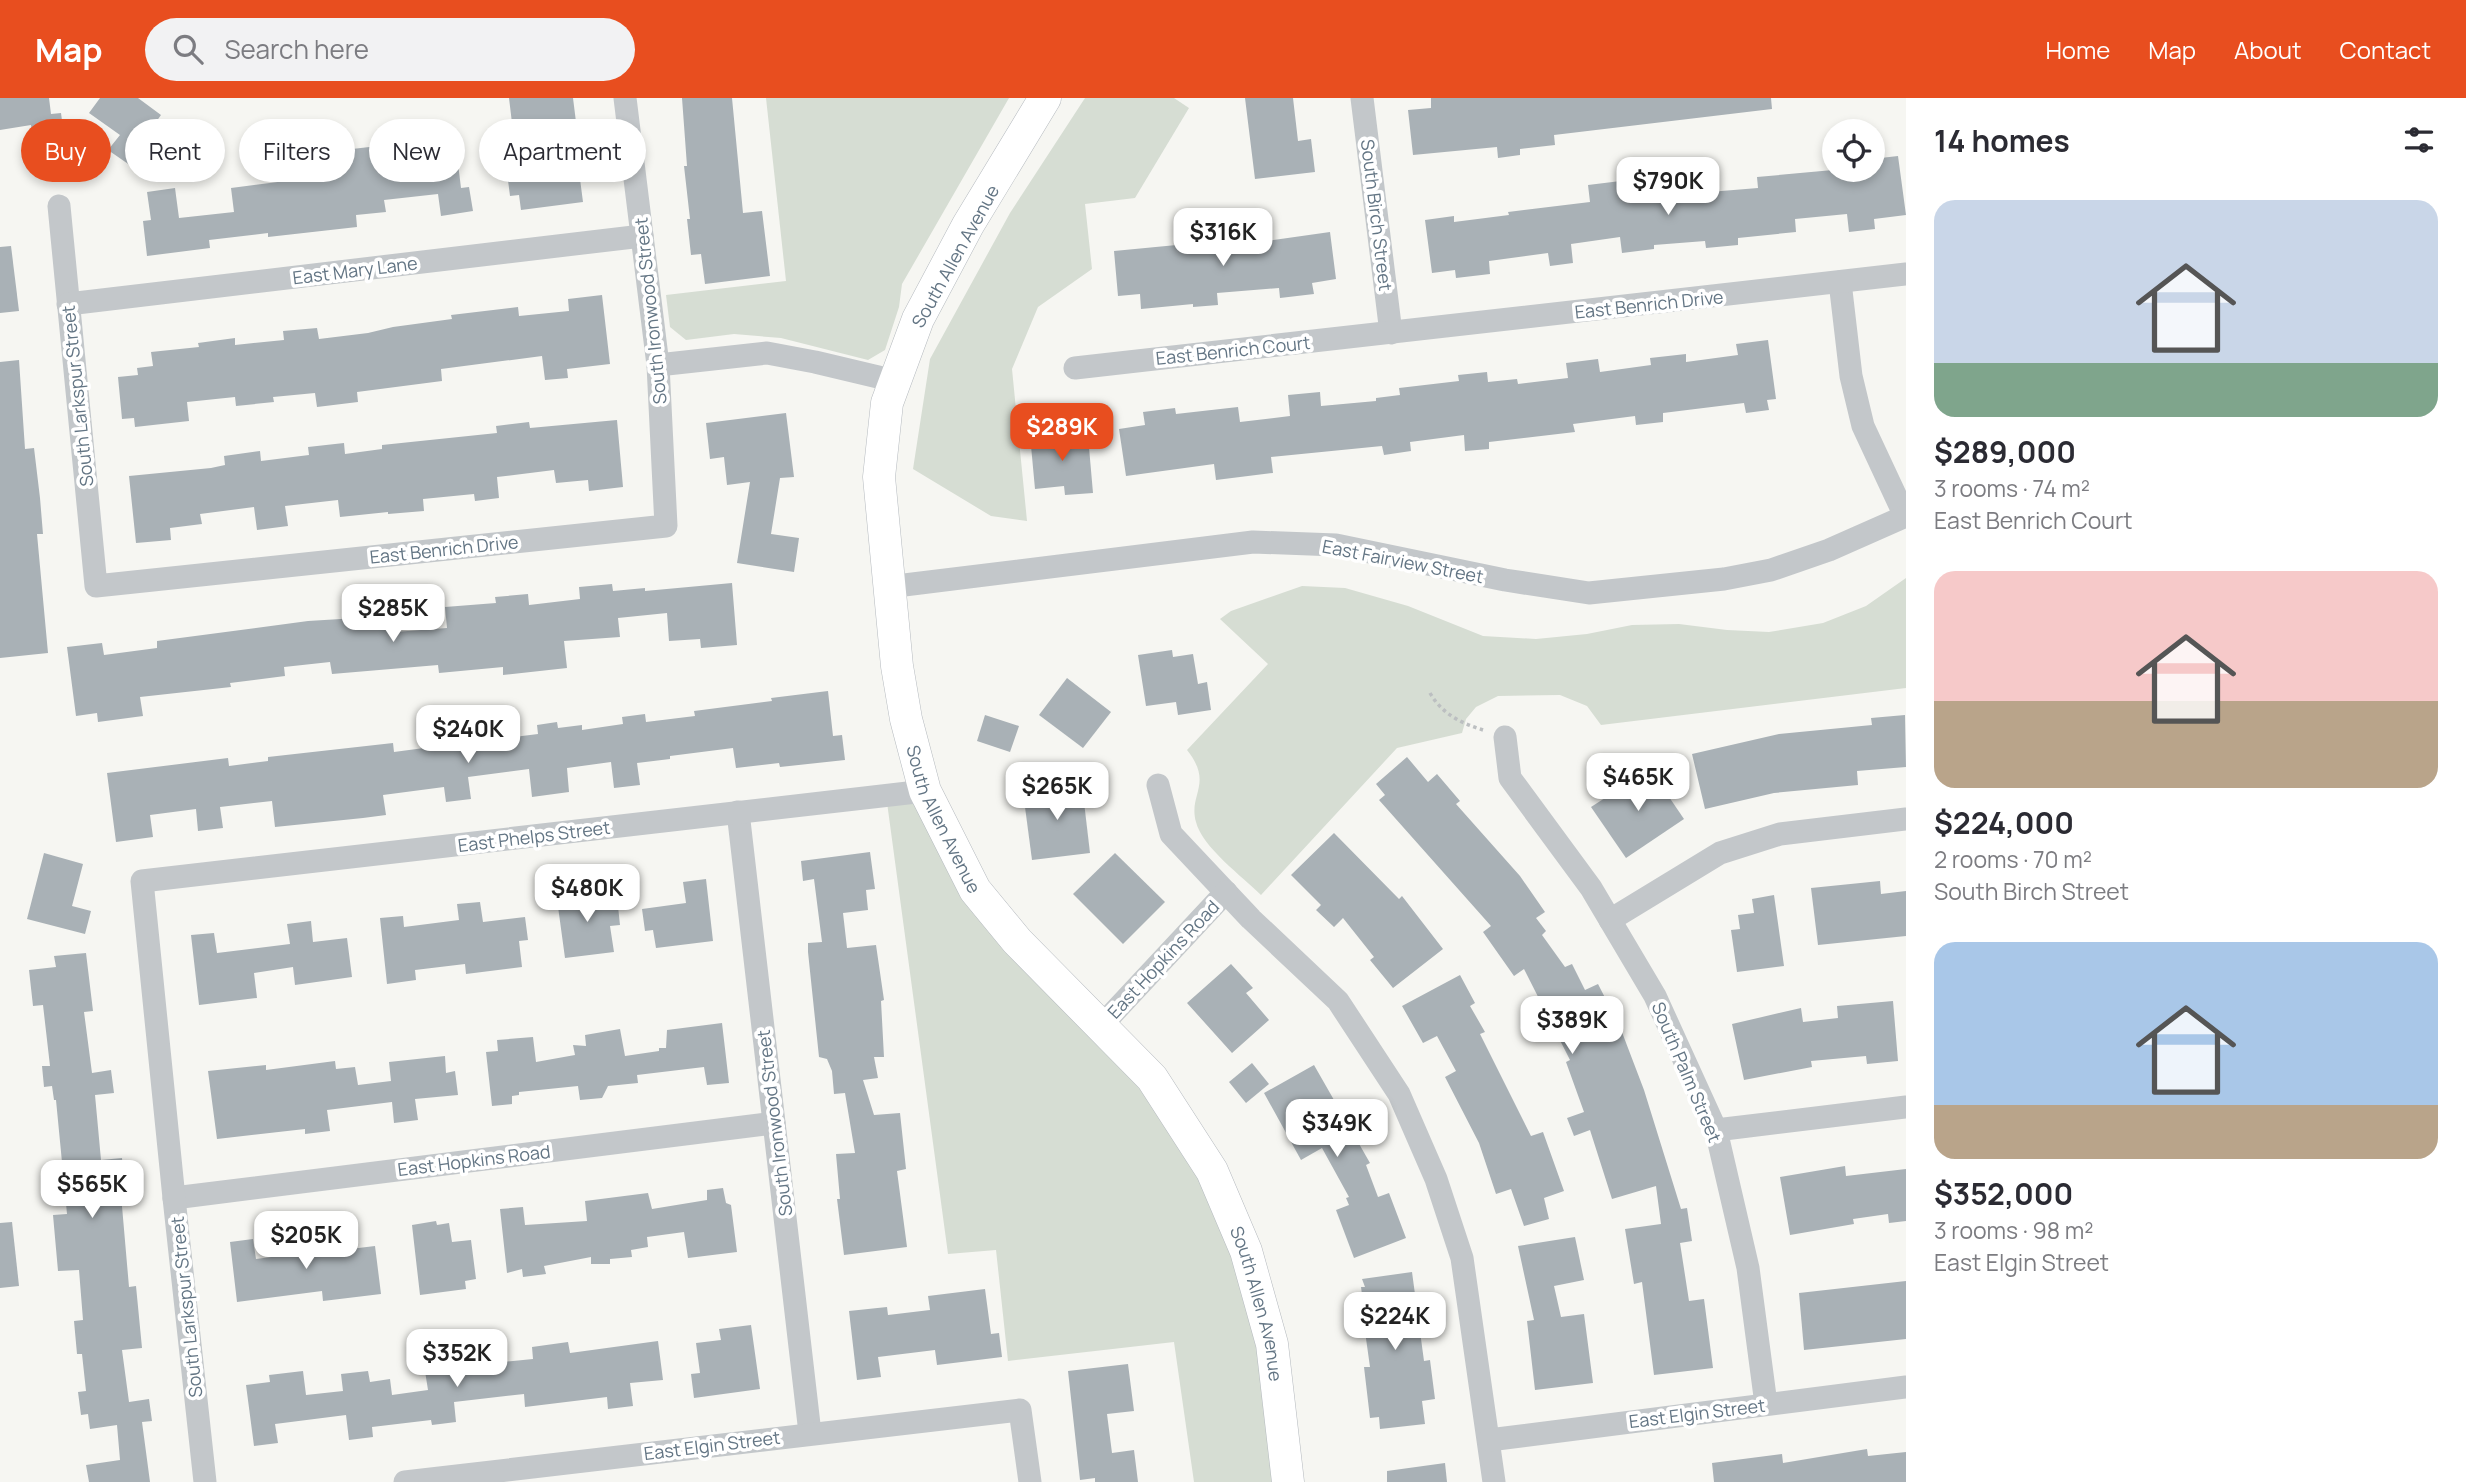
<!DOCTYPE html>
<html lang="en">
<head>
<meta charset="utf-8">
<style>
	body { margin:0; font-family:Manrope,sans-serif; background:#f2f2f3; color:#2b2b33; height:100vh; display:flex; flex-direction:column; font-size:26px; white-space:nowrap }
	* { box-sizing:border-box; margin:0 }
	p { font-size:23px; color:#7c7c81 }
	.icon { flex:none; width:38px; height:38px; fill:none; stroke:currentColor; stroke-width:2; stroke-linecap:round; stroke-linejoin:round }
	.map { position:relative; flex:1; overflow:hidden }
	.drawer { display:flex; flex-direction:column; background:#fff; width:560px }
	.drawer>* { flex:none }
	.banner { position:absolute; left:21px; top:21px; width:665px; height:63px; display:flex; gap:14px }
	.buttons { position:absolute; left:1822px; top:21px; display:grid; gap:14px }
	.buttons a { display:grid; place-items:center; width:63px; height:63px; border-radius:50%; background:#fff; box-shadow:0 4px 10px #0003; font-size:35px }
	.price { position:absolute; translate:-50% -60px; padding:0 16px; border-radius:14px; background:#fff; color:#222; font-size:23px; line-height:46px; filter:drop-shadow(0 2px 4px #0008) }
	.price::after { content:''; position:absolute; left:50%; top:42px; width:21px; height:16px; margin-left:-10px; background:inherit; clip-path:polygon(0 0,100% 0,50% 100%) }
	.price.on { background:#e84e1f; color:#fff }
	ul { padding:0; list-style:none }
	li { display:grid; align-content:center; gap:14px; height:371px; padding:0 28px }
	li span { display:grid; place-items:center; height:217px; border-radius:21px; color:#555 }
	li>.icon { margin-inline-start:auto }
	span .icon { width:126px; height:126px; fill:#fffc; stroke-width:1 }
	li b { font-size:30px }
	h2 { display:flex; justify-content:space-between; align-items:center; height:84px; padding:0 28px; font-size:30px }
	.chip { padding:0 24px; border-radius:32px; background:#fff; box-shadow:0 4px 10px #0003; font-size:24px; line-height:63px }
	.chip.on { background:#e84e1f; color:#fff }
	header { display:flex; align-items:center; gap:42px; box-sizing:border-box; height:98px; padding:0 35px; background:#e84e1f; color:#fff }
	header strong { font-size:33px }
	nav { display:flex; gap:38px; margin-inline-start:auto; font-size:24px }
	.search { width:490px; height:63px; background:#f2f2f3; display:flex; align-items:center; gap:18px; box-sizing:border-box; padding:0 24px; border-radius:38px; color:#7c7c81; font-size:26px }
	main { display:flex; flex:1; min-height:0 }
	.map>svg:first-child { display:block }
	.green { fill:#d6ddd3 }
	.building { fill:#a9b1b6 }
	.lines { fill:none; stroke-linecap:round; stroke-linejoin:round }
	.secondary-casing { stroke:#b5babf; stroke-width:33 }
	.path { stroke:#bcbfc1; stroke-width:3.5; stroke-dasharray:3.5 3.5; stroke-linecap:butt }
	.street { stroke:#c3c7ca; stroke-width:23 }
	.secondary { stroke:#fff; stroke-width:32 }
	.labels { text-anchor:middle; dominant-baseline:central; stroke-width:7; stroke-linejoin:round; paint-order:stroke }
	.street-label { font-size:18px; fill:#637584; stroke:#fff }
</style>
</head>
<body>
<header>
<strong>Map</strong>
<div class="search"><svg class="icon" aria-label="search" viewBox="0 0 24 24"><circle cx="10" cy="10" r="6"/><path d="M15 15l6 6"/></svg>Search here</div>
<nav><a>Home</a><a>Map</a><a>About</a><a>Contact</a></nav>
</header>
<main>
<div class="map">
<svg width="1906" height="1384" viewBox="0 0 1906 1384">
	<rect width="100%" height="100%" fill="#f6f6f2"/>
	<!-- green -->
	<g class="green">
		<path d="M766,0H1009L902,186L899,209L885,252L868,262L781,240L734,236L686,242L670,229L666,197L786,183Z"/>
		<path d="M1085,0H1174L1189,10L1135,100L1085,106L1092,171L1038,209L1012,271L1027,423L991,418L913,371L930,261L1010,115Z"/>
		<path d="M1906,480V590L1601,627L1587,608L1560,597L1498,598L1476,609L1466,621L1462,635L1397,650L1261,797C1243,779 1202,749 1196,724C1188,696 1214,686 1187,652L1268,566L1220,521L1231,513L1302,488L1345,490L1408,508L1483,538L1536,541L1587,536L1632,527L1679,526L1727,532L1769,534L1823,525L1866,508Z"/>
		<path d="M925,693L947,740L1152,980L1246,1153L1288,1384H1194L1174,1244L1008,1263L996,1152L948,1156L886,697Z"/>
	</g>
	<!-- building -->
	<g class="building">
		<path d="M0,0H49L51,16L61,15L65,45L34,49L31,27L0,32Z"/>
		<path d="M100,0H138L161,17L141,45L149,50L134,70L108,52L120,37L89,15Z"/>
		<path d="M509,0H573L576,24L554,27L562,83L580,81L583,104L521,112L519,97L510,98L504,51L515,50Z"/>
		<path d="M682,0H732L743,115L762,113L770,178L705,186L701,156L691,157L687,121H690L684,68H687Z"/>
		<path d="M1245,0H1293L1298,43L1311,41L1315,74L1255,81Z"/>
		<path d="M1431,0H1771L1772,11L1554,37L1555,47L1520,51V57L1498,60L1497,49L1413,57L1408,12L1431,10Z"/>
		<path d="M378,48L380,68L420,62L419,54L456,49L461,90L469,89L473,113L441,118L438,96L384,102L386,114L356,117L357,129L268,139V135L209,142L210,150L147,158L143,123L151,122L147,94L175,90L179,120L234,114L231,90L309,80L307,66L336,63L335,53Z"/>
		<path d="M1898,58L1906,117L1874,121L1875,131L1849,134L1847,116L1795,121L1796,134L1738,140V147L1706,150L1705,143L1654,147V151L1622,155L1620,139L1571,146L1573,165L1550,168L1548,155L1489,163L1490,176L1456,180L1455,172L1432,175L1425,122L1454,118V124L1509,117L1508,114L1590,104L1588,87L1645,80L1648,99L1758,90L1757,79L1833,72H1872V61Z"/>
		<path d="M1208,131L1209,138L1243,134L1245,146L1330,134L1336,181L1312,185L1314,196L1280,200L1279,190L1217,195L1218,207L1193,209V206L1141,211L1140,196L1118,198L1114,153L1187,146L1185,133Z"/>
		<path d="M11,148L19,213L0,215V149Z"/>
		<path d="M602,197L610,266L567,271L568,280L545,282L542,258L441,271L442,283L357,294L358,304L317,309L315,295L273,299L274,304L236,308L235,299L187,304L189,323L135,329L134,320L122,321L118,279L138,277L137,270L153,268L151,254L199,249L198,245L235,240V247L284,242L283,233L317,230L319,241L368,235L393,229L452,221L451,217L518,209L519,218L569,213L568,201Z"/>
		<path d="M1768,242L1776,301L1767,302L1769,312L1746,315L1744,305L1663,315V324L1636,327L1635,318L1573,326L1575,334L1489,344V351L1465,353L1464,337L1410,344L1411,353L1384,357L1382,348L1271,359L1273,375L1216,382L1214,366L1126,378L1119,331L1145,327L1143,314L1175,310L1176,316L1238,309L1240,324L1290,318L1288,297L1320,294L1321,308L1376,303V300L1400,297L1399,290L1459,283L1458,277L1487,274L1488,284L1517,281L1518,286L1568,280L1566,265L1598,261L1600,274L1651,267L1650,260L1686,256V264L1738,257L1736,246Z"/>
		<path d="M19,262L25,351L34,350L40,400L43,436H37L48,555L0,560V264Z"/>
		<path d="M786,315L794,379L780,380L771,436L799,440L794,474L737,465L750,384L727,387L724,359L710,361L706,325Z"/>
		<path d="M617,322L623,389L589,393L588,382L556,385L554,372L497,379L499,400L475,403L474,396L423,401L424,413L388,416V414L340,419L338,402L285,408L288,428L257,432L254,409L200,416L202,426L170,430L171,442L136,445L129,378L211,370L225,367L224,358L260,353L261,363L309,357L308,349L344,345L345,356L382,351V347L497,335L496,328L529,324L530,330Z"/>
		<path d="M1063,333V341L1088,338L1093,395L1065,397L1064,388L1035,391L1030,337Z"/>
		<path d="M732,485L737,547L701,550L700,541L669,543L667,515L618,520L620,539L564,543L567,570L503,577V569L439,575L438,567L332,576L330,564L284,569L285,578L230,585L231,589L140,599L143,618L98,624L97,615L76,618L67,549L102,545L104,557L157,550V543L308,523L357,520L356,516L393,513L395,534L447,530L445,509L496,505L495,499L528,496L529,507L580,501L579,489L612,486L613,493L645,490V493Z"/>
		<path d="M1172,552L1173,559L1193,556L1198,586L1207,584L1211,612L1178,617L1176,604L1146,608L1138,557Z"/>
		<path d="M1067,580L1111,614L1083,650L1039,617Z"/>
		<path d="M828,593L833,638L842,637L845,662L780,669L779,665L736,670L733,650L670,658V661L637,665L640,687L614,690L611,664L567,670L569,694L532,699L529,671L468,679L471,701L446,704L444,689L383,697L386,717L363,720L275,729L272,703L220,709L223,730L198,733L196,711L150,717L153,739L116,744L107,675L228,660L229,668L268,663V659L393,645L394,654L439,648L438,635L476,630L477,639L496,636L497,641L538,636L537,627L557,624L558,630L582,627V632L623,626L622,619L645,616L646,624L695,618L694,613L772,603L771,600Z"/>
		<path d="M985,617L1019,628L1010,654L977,643Z"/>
		<path d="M1905,617L1906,669L1857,673L1858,687L1774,695L1705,711L1692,656L1779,636L1872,627L1871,620Z"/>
		<path d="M1407,659L1428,684L1437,676L1460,703L1456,706L1520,778L1545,814L1536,820L1546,833L1542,837L1565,869L1572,866L1585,892L1598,886L1620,929L1644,992L1681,1111L1687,1110L1692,1143L1680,1145L1689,1203L1704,1201L1713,1270L1654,1277L1642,1184L1634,1186L1625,1131L1661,1126L1656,1088L1612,1101L1590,1032L1574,1038L1567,1020L1584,1014L1566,964L1570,962L1524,871L1514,878L1483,834L1491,828L1379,702L1385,697L1376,686Z"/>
		<path d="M1650,671L1684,721L1626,760L1591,709Z"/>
		<path d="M1082,687L1090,755L1032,762L1023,694Z"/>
		<path d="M1334,735L1399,801L1402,798L1443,851L1393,890L1370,862L1374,859L1343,820L1334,829L1316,812L1321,807L1291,777Z"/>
		<path d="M870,754L875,791L866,792L868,812L843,815L847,850L876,847L884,902L881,903L884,959H874L878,980L863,982L874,1017L900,1015L906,1071L897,1073L907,1149L844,1157L837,1101H840L836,1056L855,1055L845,995L834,996L832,973L827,961L819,959L808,854V845L822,844L814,781L803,783L801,763Z"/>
		<path d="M44,755L83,766L72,808L91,813L85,836L27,821Z"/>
		<path d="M1115,755L1165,804L1123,846L1073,796Z"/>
		<path d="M706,781L713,843L656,850L653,832L645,833L642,811L686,805L683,784Z"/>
		<path d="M1880,783L1881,796L1906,793V838L1818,847L1811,790Z"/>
		<path d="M581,791L582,803L617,799L620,827L610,828L614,854L565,860L556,794Z"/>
		<path d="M1774,797L1784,868L1737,874L1731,832L1740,831L1738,817L1754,815L1752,801Z"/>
		<path d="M480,804L483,824L525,819L528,842L519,843L522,869L466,876L465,866L415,872L416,882L387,886L380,820L403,818L404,829L459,822L457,806Z"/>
		<path d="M311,823L313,844L347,840L352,879L295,887L293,869L254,875L257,900L199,907L191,837L214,835L217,855L290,846L287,826Z"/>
		<path d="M86,855L93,913L84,914L92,975L111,972L114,995L95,997L101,1062L122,1060L124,1084L120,1085L129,1189L136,1188L142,1250L122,1252L129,1304L149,1301L152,1323L142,1324L150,1384H89L86,1367L120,1362L117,1327L90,1331L88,1316L81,1317L78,1294L86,1293L82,1256H77L74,1223L83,1222L79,1172L58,1173L53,1117L67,1116L56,1002H54L52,988L44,989L42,968H50L43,907L33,908L29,872L56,869L54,858Z"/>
		<path d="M1231,866L1253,890L1246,895L1269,922L1232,955L1187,905Z"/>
		<path d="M1460,877L1475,905L1470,908L1485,934L1480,936L1531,1038L1543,1034L1564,1093L1544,1100L1549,1121L1524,1128L1511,1091L1496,1096L1479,1045L1445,979L1456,973L1437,938L1423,945L1402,908Z"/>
		<path d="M1893,903L1898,963L1867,966L1866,958L1811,963L1812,969L1744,982L1732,926L1801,910L1803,924L1838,920L1837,908Z"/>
		<path d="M722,925L729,985L707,987L704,969L637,977L638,985L608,988L602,1000L580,1002L578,988L519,994V997L512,998V1006L492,1008L486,954L498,953L497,942L533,939L536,964L575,957L573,947L586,948L585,937L620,931L625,958L659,953V950H666L667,932Z"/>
		<path d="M445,958L446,975L455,973L458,997L415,1001L418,1022L394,1025L392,1004L327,1012L330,1033L305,1036V1031L217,1041L208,973L266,967V972L335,963L336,971L355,969L358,987L391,983L389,964Z"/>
		<path d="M1252,965L1269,986L1246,1005L1229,984Z"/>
		<path d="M1314,967L1370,1065L1366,1067L1378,1099L1389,1095L1406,1140L1354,1160L1336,1112L1349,1107L1346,1100L1349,1099L1322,1050L1301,1062L1264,995Z"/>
		<path d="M1845,1068L1846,1078L1906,1071V1123L1889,1125L1888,1116L1853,1121L1854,1126L1790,1137L1780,1079Z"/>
		<path d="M723,1090L726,1105L731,1107L737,1154L688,1160L684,1134L647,1139L648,1149L631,1152L632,1159L610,1161V1166H591V1159L544,1168L546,1176L523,1179L522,1171L507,1175L500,1111L523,1109L525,1127L587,1123L585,1103L648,1095L652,1111L707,1102V1092Z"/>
		<path d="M436,1123L437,1127L449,1125L452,1144L471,1142L476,1181L465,1183L466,1191L420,1197L412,1127Z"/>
		<path d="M12,1124L19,1188L0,1190V1125Z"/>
		<path d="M339,1131L342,1152L375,1148L381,1196L323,1203L322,1193L237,1204L230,1144L253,1141L256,1161L317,1153L315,1134Z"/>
		<path d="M1575,1139L1584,1182L1554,1188L1561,1219L1584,1216L1593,1285L1535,1292L1527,1223L1534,1222L1518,1148Z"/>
		<path d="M1412,1174L1424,1263L1430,1262L1435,1301L1422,1303L1425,1326L1380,1331L1379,1319L1370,1320L1364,1269H1370L1361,1205L1363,1204L1361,1189H1365L1362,1181Z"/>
		<path d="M1906,1183V1241L1804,1252L1799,1195Z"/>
		<path d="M985,1191L991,1236L999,1235L1002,1259L937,1267L935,1252L878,1259L881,1279L857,1282L849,1213L887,1209L888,1217L930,1212L928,1198Z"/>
		<path d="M751,1227L760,1291L694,1300L691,1276L700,1275L696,1245L721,1242L719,1231Z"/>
		<path d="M658,1243L663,1282L630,1285L633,1308L608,1311L607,1299L525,1309L524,1296L454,1304L456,1324L432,1327L431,1322L372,1329L373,1339L349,1342L346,1317L275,1326L278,1345L254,1348L246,1287L270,1284L269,1277L303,1273L306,1297L343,1293L341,1276L368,1273L370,1284L390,1281L392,1297L428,1292L424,1267L490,1259L491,1265L533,1261L532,1249L568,1244L570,1255Z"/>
		<path d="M1128,1266L1134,1313L1107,1316L1112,1355L1134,1352L1138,1384H1095V1380L1080,1382L1068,1273Z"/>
		<path d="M1867,1351L1868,1358L1906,1354V1384H1714L1712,1365L1782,1356L1783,1365Z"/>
		<path d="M1445,1365L1447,1384H1387V1373Z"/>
	</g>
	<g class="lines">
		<!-- secondary casing -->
		<g class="secondary-casing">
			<g id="secondary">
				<path id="s1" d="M1045,0L968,127L918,221L887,305L879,379L897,568L906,621L925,693L975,792L1017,843L1152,980L1212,1073L1246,1153L1272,1246L1288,1384"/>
			</g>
		</g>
		<!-- path -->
		<path class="path" d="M1430,595C1442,616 1461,625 1483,632"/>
		<!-- street -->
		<g class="street">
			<path d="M1362,0L1391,235"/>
			<path d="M59,108L96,488L666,428L658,267L625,0"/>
			<path d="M1840,184L1851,278L1863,328L1905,418"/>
			<path d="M68,206L642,138"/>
			<path d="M658,267L767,255L815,264L895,283"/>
			<path d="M1075,270L1906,176"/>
			<path d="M888,489L1253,444L1336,447L1505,482L1589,495L1724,481L1771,472L1829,452L1906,418"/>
			<path d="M1505,639L1510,680L1591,790L1655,898L1716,1032L1748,1170L1766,1306"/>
			<path d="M1158,687L1171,736L1251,821L1338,903L1399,996L1436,1081L1462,1160L1494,1384"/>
			<path d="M738,714L810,1335"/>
			<path d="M1610,822L1720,755L1780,736L1906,721"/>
			<path d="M1101,928L1226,794"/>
			<path d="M1716,1032L1906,1009"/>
			<path d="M174,1100L774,1025"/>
			<path d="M1489,1342L1906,1289"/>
			<path d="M205,1384L174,1100L142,783L925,693"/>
			<path d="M405,1384L1020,1312L1030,1384"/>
		</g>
		<!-- secondary -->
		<use href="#secondary" class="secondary"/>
	</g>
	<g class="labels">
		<!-- street labels -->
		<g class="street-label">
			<text transform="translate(1377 117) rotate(83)">South Birch Street</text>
			<text transform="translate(955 158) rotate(-61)">South Allen Avenue</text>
			<text transform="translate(355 172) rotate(-7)">East Mary Lane</text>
			<text transform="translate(1649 206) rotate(-6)">East Benrich Drive</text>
			<text transform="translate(650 213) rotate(-96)">South Ironwood Street</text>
			<text transform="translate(1233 252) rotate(-6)">East Benrich Court</text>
			<text transform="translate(77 298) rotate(-96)">South Larkspur Street</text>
			<text transform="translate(444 451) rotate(-6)">East Benrich Drive</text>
			<text transform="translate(1403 463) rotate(11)">East Fairview Street</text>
			<text stroke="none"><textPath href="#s1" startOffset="770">South Allen Avenue</textPath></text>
			<text transform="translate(534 738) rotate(-7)">East Phelps Street</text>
			<text transform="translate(1163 861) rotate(-47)">East Hopkins Road</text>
			<text transform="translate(1687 974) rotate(67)">South Palm Street</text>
			<text transform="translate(774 1025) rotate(-97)">South Ironwood Street</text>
			<text transform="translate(474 1062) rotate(-7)">East Hopkins Road</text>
			<text stroke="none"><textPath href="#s1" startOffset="1358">South Allen Avenue</textPath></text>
			<text transform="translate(186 1209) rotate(-96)">South Larkspur Street</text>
			<text transform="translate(1697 1315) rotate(-7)">East Elgin Street</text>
			<text transform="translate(712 1347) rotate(-7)">East Elgin Street</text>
		</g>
	</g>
</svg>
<div class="buttons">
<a><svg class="icon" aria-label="locate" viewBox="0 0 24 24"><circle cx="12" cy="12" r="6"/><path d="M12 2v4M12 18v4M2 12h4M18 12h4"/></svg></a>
</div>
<b class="price" style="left:1668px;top:119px">$790K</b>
<b class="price" style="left:1223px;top:170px">$316K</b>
<b class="price on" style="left:1062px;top:365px">$289K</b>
<b class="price" style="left:393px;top:546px">$285K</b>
<b class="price" style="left:468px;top:667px">$240K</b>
<b class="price" style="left:1638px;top:715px">$465K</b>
<b class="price" style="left:1057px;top:724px">$265K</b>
<b class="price" style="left:587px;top:826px">$480K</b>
<b class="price" style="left:1572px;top:958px">$389K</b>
<b class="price" style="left:1337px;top:1061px">$349K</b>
<b class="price" style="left:92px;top:1122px">$565K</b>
<b class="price" style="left:306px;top:1173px">$205K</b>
<b class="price" style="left:1395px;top:1254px">$224K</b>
<b class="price" style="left:457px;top:1291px">$352K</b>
<div class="banner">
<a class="chip on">Buy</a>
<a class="chip">Rent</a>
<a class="chip">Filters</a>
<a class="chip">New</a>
<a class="chip">Apartment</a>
</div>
</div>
<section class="drawer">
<h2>14 homes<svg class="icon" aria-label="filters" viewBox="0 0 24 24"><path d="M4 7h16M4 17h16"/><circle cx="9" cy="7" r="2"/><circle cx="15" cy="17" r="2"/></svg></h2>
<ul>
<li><span style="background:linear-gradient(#c9d6e8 75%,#7fa58c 0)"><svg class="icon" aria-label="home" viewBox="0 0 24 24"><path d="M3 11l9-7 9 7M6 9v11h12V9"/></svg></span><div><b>$289,000</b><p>3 rooms · 74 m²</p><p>East Benrich Court</p></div></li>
<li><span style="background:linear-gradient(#f6c9c9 60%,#b9a48a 0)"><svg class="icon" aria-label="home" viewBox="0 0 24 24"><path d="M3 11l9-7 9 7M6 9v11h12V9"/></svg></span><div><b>$224,000</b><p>2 rooms · 70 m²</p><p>South Birch Street</p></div></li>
<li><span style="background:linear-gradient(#a9c7e8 75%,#b9a48a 0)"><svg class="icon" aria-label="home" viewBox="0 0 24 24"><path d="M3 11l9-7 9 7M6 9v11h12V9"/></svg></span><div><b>$352,000</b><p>3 rooms · 98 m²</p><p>East Elgin Street</p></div></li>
</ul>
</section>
</main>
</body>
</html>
